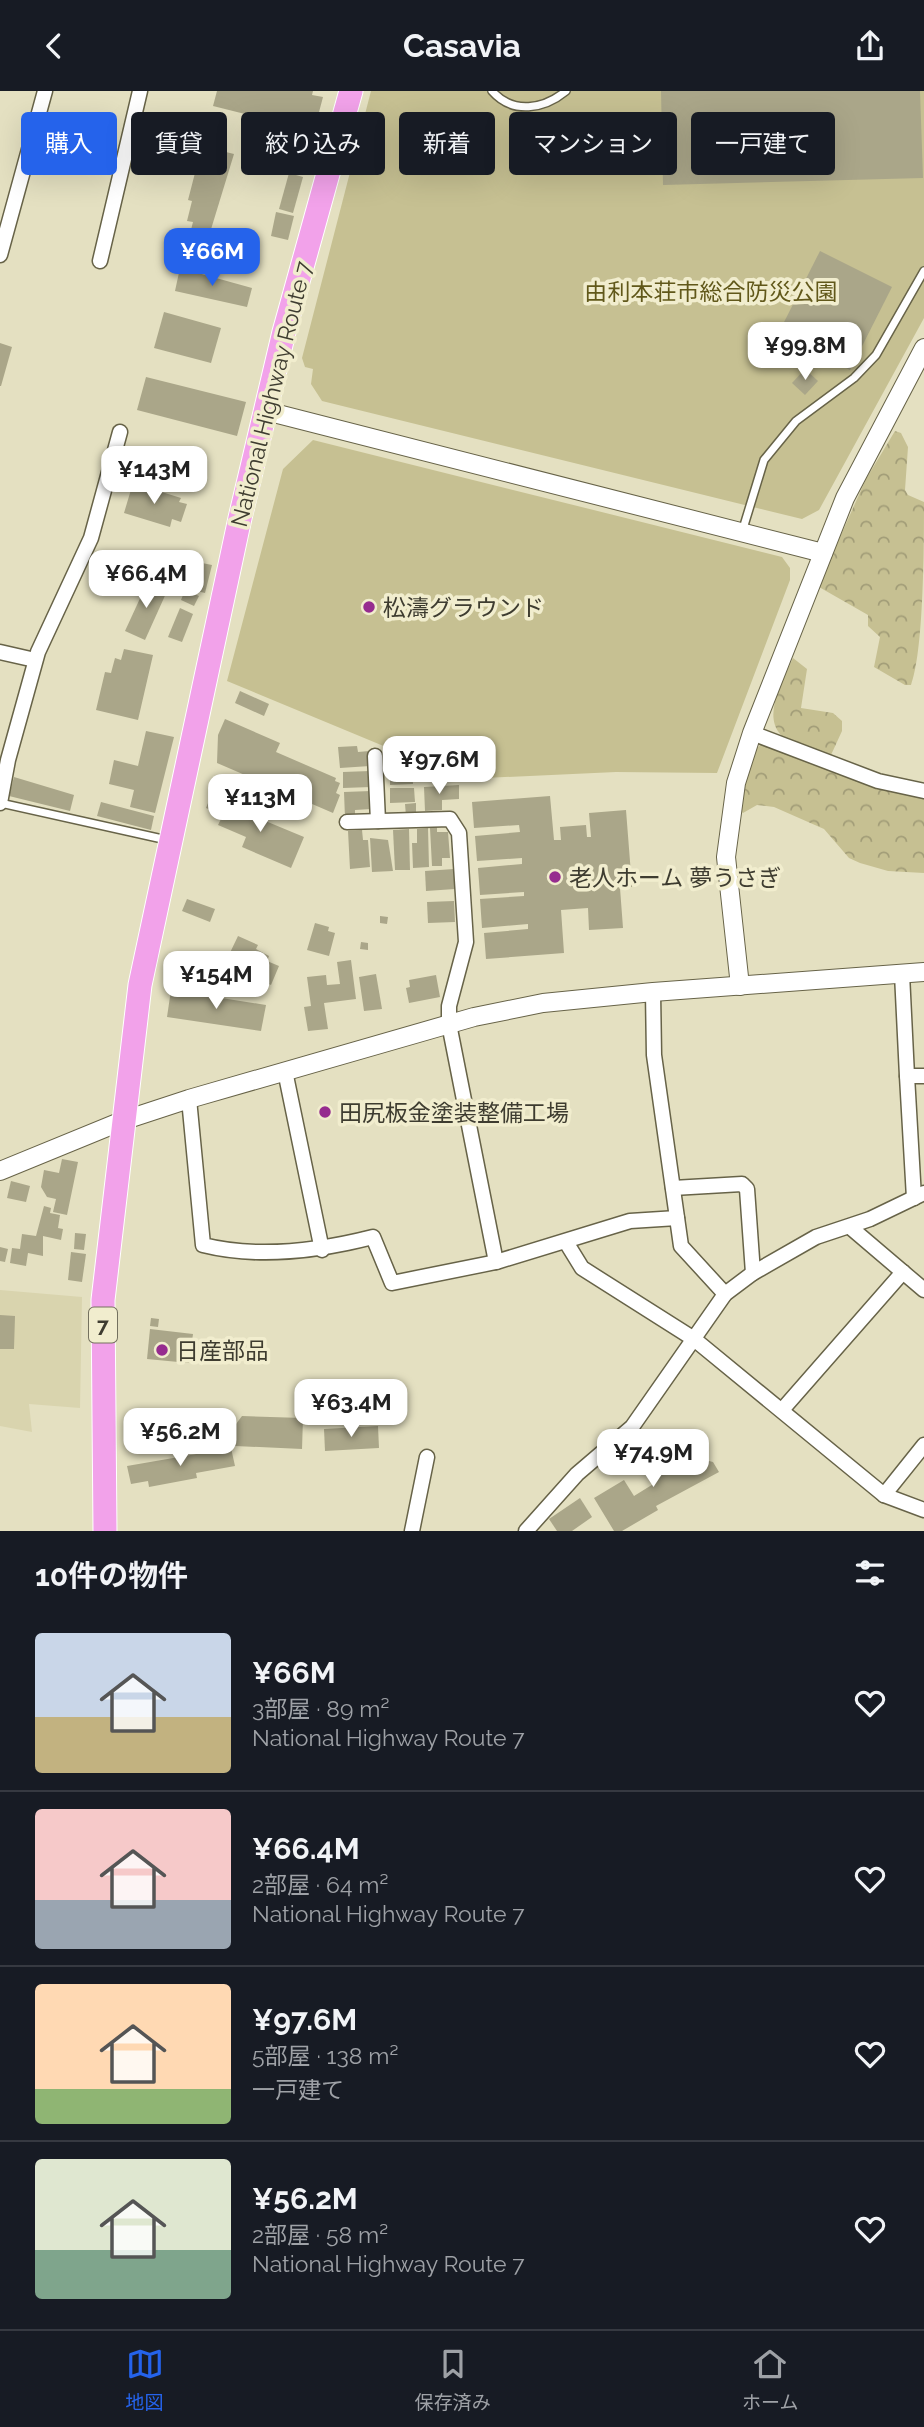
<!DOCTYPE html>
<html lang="ja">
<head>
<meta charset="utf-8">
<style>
	body { margin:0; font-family:Raleway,"Noto Sans JP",sans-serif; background:#242831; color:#f1f3f6; height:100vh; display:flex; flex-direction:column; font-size:26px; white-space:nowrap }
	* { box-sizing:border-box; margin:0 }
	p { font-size:23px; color:#9ea1a6 }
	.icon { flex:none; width:38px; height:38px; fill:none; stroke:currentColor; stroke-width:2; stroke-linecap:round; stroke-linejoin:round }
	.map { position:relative; height:1440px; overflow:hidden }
	.details { display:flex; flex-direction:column; background:#171b24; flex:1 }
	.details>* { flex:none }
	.top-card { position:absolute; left:21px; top:21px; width:882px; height:63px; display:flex; gap:14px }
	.price { position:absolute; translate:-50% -60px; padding:0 16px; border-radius:14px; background:#fff; color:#222; font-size:23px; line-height:46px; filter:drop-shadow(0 2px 4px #0008) }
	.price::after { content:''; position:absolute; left:50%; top:42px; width:21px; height:16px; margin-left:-10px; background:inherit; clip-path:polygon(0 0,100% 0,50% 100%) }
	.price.current { background:#2563eb; color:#fff }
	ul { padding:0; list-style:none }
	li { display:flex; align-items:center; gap:21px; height:175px; padding:0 35px }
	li+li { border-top:2px solid #363941 }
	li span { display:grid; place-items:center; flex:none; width:196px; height:140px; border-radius:7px; color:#555 }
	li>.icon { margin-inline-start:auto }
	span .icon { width:84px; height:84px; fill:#fffc; stroke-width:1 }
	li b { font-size:30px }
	h2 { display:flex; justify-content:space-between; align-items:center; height:84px; padding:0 35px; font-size:30px }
	.chip { padding:0 24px; border-radius:7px; background:#171b24; box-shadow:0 7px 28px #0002; font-size:24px; line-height:63px }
	.chip.current { background:#2563eb; color:#fff }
	header { display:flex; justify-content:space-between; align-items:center; height:91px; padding:0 35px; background:#171b24; font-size:32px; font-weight:700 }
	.tabs { display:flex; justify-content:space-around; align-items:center; height:98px; border-top:2px solid #363941; background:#171b24; font-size:19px; color:#9ea1a6 }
	.tabs a { display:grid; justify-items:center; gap:4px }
	.tabs .current { color:#2563eb }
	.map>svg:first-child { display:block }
	.built { fill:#d9d4ae }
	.green { fill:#c6c092 }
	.forest { fill:url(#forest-crowns) }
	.building { fill:#aaa689 }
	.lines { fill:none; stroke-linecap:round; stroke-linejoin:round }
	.service-casing { stroke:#676348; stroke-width:10 }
	.minor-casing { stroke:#676348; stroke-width:17 }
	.tertiary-casing { stroke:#676348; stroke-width:20 }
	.trunk-casing { stroke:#fff; stroke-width:25 }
	.service { stroke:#fff; stroke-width:7 }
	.minor { stroke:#fff; stroke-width:14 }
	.tertiary { stroke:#fff; stroke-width:18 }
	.trunk { stroke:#f2a2ea; stroke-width:23 }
	.poi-dot { fill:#962c8f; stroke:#f1edce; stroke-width:2.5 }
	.labels { text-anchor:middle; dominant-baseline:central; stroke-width:7; stroke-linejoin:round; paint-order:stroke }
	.shield { fill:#f1edce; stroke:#74715f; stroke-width:2 }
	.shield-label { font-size:21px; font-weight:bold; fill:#3e3c30 }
	.park-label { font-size:23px; fill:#61581a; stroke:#f1edce }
	.street-label { font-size:23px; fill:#3e3c30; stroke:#f1edce }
	.poi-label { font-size:23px; fill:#3e3c30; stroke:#f1edce; text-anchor:start }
</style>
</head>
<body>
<header><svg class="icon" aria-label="back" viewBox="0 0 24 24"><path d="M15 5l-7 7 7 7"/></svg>Casavia<svg class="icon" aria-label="share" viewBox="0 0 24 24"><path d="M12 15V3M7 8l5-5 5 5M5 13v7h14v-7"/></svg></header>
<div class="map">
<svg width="924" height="1440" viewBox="0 0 924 1440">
	<defs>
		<pattern id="forest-crowns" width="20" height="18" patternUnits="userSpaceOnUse" patternTransform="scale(1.75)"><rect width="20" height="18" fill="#c6c092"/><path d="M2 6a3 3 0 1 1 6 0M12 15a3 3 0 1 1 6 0" fill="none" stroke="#a29d78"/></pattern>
	</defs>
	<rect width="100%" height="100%" fill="#e4e0c1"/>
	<!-- built -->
	<path class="built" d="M0,1199L82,1206L80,1317L29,1313L32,1341L0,1335Z"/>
	<!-- green -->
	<g class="green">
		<path d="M371,0H924V227L819,419L802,428L322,310L311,293L313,278L305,276L302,267Z"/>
		<path d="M313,349L782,466L790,477V489L717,682L616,681L463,688L227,590L283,378Z"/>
	</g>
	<!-- forest -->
	<g class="forest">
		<path d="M895,340L901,342L908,356L905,399L908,404L924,411C924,453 924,560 911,594H905L874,576L880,546L868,535V524L819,496V493L866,388Z"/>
		<path d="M793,567L807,578L801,617L833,622L842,630V640L831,664C820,665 809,659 799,655C754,639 779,598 793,567Z"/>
		<path d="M762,652L924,706V782L888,780L860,772L849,767L824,738L774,716L757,714L743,722L740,719C744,699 746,666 762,652Z"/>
	</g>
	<!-- building -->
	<g class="building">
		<path d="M217,0H313L312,4L323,6L314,40L213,15Z"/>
		<path d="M661,0H920L923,87L663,94Z"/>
		<path d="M202,55L234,63L201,171L184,166L193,131L187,130L192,110L188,109Z"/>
		<path d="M289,82L303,86L293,122L279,118Z"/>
		<path d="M276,121L294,125L288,149L271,145Z"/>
		<path d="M820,160L892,196L850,279L778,243Z"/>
		<path d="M180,177L252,197L247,216L175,200Z"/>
		<path d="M164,221L221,237L211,272L154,257Z"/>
		<path d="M0,252L12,256L1,295H0Z"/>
		<path d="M805,278L818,290L805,304L792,292Z"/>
		<path d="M146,286L246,311L237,345L137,319Z"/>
		<path d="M133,392L181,407L179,411L187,413L181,431L172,428L170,436L124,422Z"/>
		<path d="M180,461L193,464L192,470L212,474L205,502L180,496L184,480L176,479Z"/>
		<path d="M148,490L168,498L145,549L125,540Z"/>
		<path d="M185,499L199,505L194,515L181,509Z"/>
		<path d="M180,517L193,523L182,551L168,546Z"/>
		<path d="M124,558L153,564L138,629L96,619L105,581L111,582L115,567L121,569Z"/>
		<path d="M240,600L269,613L264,625L235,612Z"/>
		<path d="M225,628L280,652L276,661L336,687L335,690L340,692L336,702L340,704L333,722L217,672L218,644Z"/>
		<path d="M146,640L174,646L155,722L130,716L134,699L109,693L114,669L138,675Z"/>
		<path d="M357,655L358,661L369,660L370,675L340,677L338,656Z"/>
		<path d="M384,666L397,670L398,677H384Z"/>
		<path d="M412,677L413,693L390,694V678Z"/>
		<path d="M370,680L371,696L343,697V681Z"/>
		<path d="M14,686L74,704L70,720L9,705Z"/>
		<path d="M459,694V708L442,709V719L425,720L424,696Z"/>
		<path d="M390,697H414L415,711L390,712Z"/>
		<path d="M371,700V718L355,719V726L345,727L344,701Z"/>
		<path d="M550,705L554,749H561L560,736L586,734L587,746H591L589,722L626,719L632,796L620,797L623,837L589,839L588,817L561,819L564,862L486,868L484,842L528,838V833L482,837L480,808L524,805V801L480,804L478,777L522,773V767L477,770L475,745L520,741L519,734L474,737L472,711Z"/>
		<path d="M210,707L304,746L291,777L242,756L246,746L218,734L223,724L206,717Z"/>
		<path d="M101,711L154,725L151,739L97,725Z"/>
		<path d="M416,712V725H406L405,713Z"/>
		<path d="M437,736V741H448L450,767H442V775H432L430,737Z"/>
		<path d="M428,737L429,776L413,777L412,752H417V738Z"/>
		<path d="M409,738L410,779H395L393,739Z"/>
		<path d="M362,739L363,749H368L370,776L350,778L348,740Z"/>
		<path d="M370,747L388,749L393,780L372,781Z"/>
		<path d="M454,778L455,798L426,800L425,780Z"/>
		<path d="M187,808L215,818L210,831L182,820Z"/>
		<path d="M454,810L455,831L428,832L427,811Z"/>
		<path d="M380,825L388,826L387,833L380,832Z"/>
		<path d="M315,832L329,836L328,840L335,842L329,865L307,859Z"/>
		<path d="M238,845L258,854L256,858L269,865L267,870L279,875L271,894L245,882L248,877L227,868Z"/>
		<path d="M361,851L368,852V859L360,858Z"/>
		<path d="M351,869L356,908L324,912L328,938L308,940L304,916L311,915L307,886L326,884L327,894L340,893L337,871Z"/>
		<path d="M376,883L382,918L364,920L359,886Z"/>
		<path d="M436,884L440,906L409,912L406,897L410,896L409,889Z"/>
		<path d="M171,899L266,914L261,940L167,926Z"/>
		<path d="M62,1068L78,1071L67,1124L53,1121L56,1108L47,1106L41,1096L44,1079L59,1082Z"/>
		<path d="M11,1090L30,1095L26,1111L7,1107Z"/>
		<path d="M44,1115L51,1117L50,1122L60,1124L58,1137L63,1138L61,1149L43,1145V1165L28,1162L26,1175L10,1172L12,1157L20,1158L22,1143L36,1145Z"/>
		<path d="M75,1142L86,1143L84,1159L74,1158Z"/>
		<path d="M0,1156L8,1158L5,1171L0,1170Z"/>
		<path d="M71,1161L86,1163L82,1191L68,1189Z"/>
		<path d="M0,1224L15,1225L14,1258H0Z"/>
		<path d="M151,1227L159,1228L158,1236L150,1235Z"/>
		<path d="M150,1238L193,1243L189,1272L147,1268Z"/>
		<path d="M215,1324L233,1325L232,1344L215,1343Z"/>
		<path d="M242,1325L303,1327L302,1358L235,1355L236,1333Z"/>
		<path d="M378,1335L379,1357L325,1360L324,1338Z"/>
		<path d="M231,1357L235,1375L196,1382L197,1387L149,1396L148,1390L131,1393L127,1375Z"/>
		<path d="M670,1359L693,1370L697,1367L713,1371L719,1381L656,1415L658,1419L622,1440H614L594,1407L624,1389L634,1405L655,1392L645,1374Z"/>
		<path d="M580,1407L592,1426L572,1440H557L549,1428Z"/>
	</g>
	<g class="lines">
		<!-- service casing -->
		<g class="service-casing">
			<g id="service">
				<path d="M492,0C513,24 544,18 566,0"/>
				<path d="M742,441L764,369L796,330L854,287L876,264L924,180"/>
				<path d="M0,712L167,749"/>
			</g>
		</g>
		<!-- minor casing -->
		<g class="minor-casing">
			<g id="minor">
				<path d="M0,164L45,0"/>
				<path d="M100,170L140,0"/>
				<path d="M0,561L35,569"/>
				<path d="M752,642L878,690L924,700"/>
				<path d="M375,665L378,730"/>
				<path d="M0,712L8,669L38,561L91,447L120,341"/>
				<path d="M347,731L450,728L459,742L466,851L449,915V933L496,1171"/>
				<path d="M902,883L907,985H924"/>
				<path d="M653,901L654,964L681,1155L725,1203"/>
				<path d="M285,980L322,1159"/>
				<path d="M907,985L914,1107"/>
				<path d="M189,1008L203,1154C259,1168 318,1160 373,1146L392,1192L496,1171L630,1130L677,1127"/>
				<path d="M673,1097L742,1093L747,1098L753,1182"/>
				<path d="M850,1136L924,1199"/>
				<path d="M566,1151L582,1177L694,1248L884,1404L924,1419"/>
				<path d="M782,1319L903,1181"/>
				<path d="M884,1404L924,1354"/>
				<path d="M412,1440L427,1366"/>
				<path d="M526,1440L577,1383L632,1336L725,1203L753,1182L816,1146L870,1128L924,1102"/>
			</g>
		</g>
		<!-- tertiary casing -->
		<g class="tertiary-casing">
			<g id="tertiary">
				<path d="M266,320L823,462"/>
				<path d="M740,895L726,766L736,692L752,642L845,407L924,257"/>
				<path d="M0,1080L122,1030L189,1008L474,926L543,912L653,901L924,881"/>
			</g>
		</g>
		<!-- trunk casing -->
		<g class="trunk-casing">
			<path id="trunk" d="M105,1440L103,1209L140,894L240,427L284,241L351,0"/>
		</g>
		<!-- service -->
		<use href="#service" class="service"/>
		<!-- minor -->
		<use href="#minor" class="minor"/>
		<!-- tertiary -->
		<use href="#tertiary" class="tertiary"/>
		<!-- trunk -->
		<use href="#trunk" class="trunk"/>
	</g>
	<!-- markers -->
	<g class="poi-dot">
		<circle cx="369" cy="516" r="7"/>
		<circle cx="555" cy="786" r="7"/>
		<circle cx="325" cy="1021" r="7"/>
		<circle cx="162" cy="1259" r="7"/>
	</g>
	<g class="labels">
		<!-- shield labels -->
		<rect class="shield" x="89" y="1216.5" width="28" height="35" rx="5"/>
		<g class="shield-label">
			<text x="103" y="1234">7</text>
		</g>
		<!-- park labels -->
		<g class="park-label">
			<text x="711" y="200">由利本荘市総合防災公園</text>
		</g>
		<!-- street labels -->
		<g class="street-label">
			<text transform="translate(271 303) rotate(-76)">National Highway Route 7</text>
		</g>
		<!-- poi labels -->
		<g class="poi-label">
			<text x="383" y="516">松濤グラウンド</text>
			<text x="569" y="786">老人ホーム 夢うさぎ</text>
			<text x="339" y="1021">田尻板金塗装整備工場</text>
			<text x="176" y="1259">日産部品</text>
		</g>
	</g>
</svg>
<b class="price current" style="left:212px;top:197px">¥66M</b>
<b class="price" style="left:805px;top:291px">¥99.8M</b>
<b class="price" style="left:154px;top:415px">¥143M</b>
<b class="price" style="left:146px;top:519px">¥66.4M</b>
<b class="price" style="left:439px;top:705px">¥97.6M</b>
<b class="price" style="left:260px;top:743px">¥113M</b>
<b class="price" style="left:216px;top:920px">¥154M</b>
<b class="price" style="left:351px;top:1348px">¥63.4M</b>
<b class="price" style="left:180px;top:1377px">¥56.2M</b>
<b class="price" style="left:653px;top:1398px">¥74.9M</b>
<div class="top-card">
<a class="chip current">購入</a>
<a class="chip">賃貸</a>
<a class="chip">絞り込み</a>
<a class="chip">新着</a>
<a class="chip">マンション</a>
<a class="chip">一戸建て</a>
</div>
</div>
<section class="details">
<h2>10件の物件<svg class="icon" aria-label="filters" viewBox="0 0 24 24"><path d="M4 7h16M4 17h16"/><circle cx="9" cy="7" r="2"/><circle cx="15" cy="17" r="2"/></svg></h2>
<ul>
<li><span style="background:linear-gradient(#c9d6e8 60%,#c2b280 0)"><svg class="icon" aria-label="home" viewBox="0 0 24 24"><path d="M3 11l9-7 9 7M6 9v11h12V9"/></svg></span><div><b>¥66M</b><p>3部屋 · 89 m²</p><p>National Highway Route 7</p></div><svg class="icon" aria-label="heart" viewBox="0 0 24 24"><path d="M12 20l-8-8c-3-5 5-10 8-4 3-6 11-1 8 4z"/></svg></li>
<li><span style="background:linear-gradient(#f6c9c9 65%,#9aa5b1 0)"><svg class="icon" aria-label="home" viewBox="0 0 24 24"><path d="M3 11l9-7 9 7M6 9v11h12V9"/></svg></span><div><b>¥66.4M</b><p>2部屋 · 64 m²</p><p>National Highway Route 7</p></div><svg class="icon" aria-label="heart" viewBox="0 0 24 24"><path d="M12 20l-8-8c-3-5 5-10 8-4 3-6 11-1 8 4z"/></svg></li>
<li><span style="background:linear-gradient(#ffd9b3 75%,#8fb573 0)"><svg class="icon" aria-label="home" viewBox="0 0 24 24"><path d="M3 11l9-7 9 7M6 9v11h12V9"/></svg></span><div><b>¥97.6M</b><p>5部屋 · 138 m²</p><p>一戸建て</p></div><svg class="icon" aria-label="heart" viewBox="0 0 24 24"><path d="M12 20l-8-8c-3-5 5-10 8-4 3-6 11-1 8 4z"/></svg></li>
<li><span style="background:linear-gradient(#dfe7d0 65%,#7fa58c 0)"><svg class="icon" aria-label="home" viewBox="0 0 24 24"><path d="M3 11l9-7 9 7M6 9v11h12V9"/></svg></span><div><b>¥56.2M</b><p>2部屋 · 58 m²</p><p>National Highway Route 7</p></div><svg class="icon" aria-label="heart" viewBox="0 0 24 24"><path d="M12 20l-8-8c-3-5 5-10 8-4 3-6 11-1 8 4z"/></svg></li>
</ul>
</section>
<nav class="tabs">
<a class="current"><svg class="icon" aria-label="map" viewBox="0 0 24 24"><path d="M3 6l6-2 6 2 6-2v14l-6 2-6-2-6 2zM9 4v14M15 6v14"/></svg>地図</a>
<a><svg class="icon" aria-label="saved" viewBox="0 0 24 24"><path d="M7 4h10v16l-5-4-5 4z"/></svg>保存済み</a>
<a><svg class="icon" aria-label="home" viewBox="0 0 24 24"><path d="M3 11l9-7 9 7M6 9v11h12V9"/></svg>ホーム</a>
</nav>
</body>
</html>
